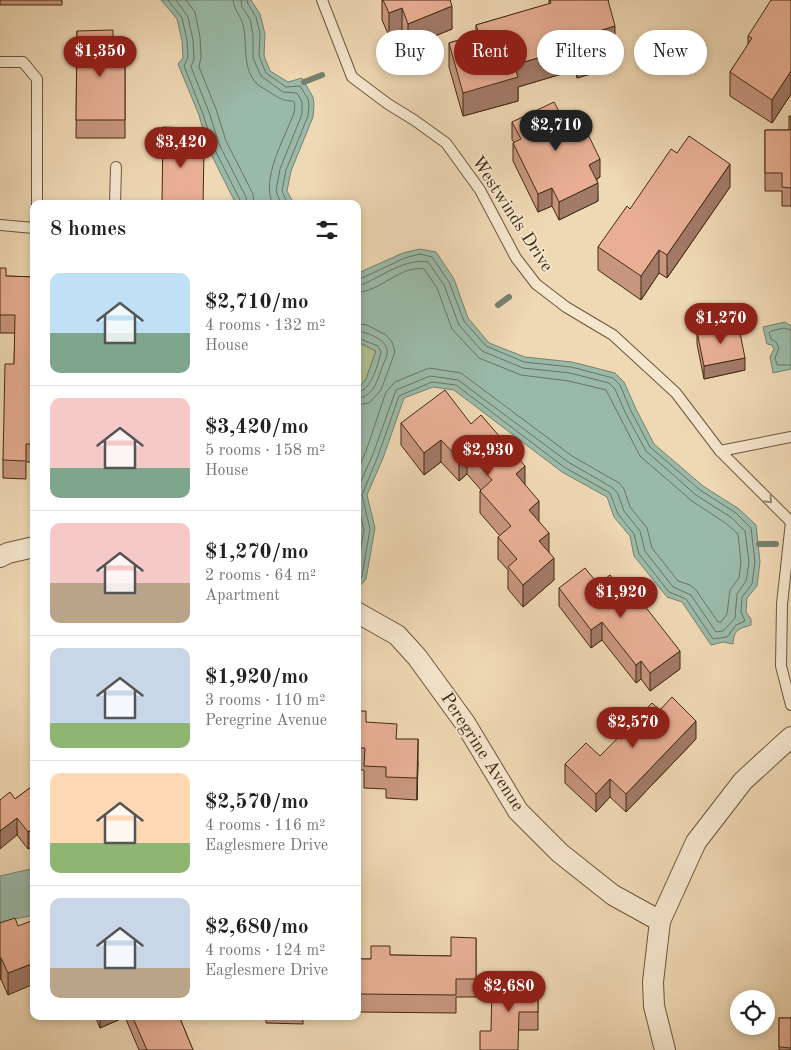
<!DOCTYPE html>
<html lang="en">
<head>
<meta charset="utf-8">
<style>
	body { margin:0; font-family:"Old Standard TT",serif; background:#f2f2f2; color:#222; height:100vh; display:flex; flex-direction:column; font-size:19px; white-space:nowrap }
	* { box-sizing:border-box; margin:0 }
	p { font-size:16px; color:#767676 }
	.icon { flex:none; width:28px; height:28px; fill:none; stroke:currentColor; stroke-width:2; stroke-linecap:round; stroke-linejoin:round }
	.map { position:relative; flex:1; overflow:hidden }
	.panel { position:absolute; left:30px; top:200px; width:331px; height:820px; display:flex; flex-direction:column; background:#fff; border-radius:10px; box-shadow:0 2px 8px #0003 }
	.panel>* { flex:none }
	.banner { position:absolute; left:376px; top:30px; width:339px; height:45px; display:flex; gap:10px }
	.buttons { position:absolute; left:730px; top:990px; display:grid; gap:10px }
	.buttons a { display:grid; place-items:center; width:45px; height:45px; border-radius:50%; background:#fff; box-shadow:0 2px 8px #0003; font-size:25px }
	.price { position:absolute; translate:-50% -42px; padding:0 11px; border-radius:18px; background:#8f2418; color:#fff; font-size:16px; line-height:32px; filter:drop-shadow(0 1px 2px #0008) }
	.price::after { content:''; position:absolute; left:50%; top:30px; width:15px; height:11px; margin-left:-8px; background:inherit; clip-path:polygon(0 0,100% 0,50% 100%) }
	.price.on { background:#222; color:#fff }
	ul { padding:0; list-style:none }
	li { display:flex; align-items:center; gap:15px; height:125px; padding:0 20px }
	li+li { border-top:1px solid #e0e0e0 }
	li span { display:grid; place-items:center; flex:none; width:140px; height:100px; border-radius:10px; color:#555 }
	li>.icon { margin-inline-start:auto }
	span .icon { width:60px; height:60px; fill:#fffc; stroke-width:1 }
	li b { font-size:21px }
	h2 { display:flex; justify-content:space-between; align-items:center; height:60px; padding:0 20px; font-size:21px }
	.chip { padding:0 18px; border-radius:22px; background:#fff; box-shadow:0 2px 8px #0003; font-size:18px; line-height:45px }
	.chip.on { background:#8f2418; color:#fff }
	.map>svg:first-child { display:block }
	.green { fill:#b4c091; stroke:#7a7652 }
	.water { fill:#9abaa9; stroke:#76816d }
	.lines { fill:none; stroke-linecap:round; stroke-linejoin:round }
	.shore { stroke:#6e725e; stroke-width:1 }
	.stream { stroke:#76816d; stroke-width:6 }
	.service-casing { stroke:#6c563c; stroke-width:12 }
	.minor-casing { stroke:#6c563c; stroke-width:22 }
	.service { stroke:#f5e6ce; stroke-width:10 }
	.minor { stroke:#f5e6ce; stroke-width:20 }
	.wall { fill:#c8967f; stroke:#412b14 }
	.shaded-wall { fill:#a27a68; stroke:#412b14 }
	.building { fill:#e8af94; stroke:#412b14 }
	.oneway { stroke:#9b8871 }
	.labels { text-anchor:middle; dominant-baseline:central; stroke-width:4; stroke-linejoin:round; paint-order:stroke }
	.street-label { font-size:18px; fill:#412b14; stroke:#f5e6ce }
</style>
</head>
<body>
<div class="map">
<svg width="791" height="1050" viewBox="0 0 791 1050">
	<rect width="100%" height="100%" fill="#efd8b4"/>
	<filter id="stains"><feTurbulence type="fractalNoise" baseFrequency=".004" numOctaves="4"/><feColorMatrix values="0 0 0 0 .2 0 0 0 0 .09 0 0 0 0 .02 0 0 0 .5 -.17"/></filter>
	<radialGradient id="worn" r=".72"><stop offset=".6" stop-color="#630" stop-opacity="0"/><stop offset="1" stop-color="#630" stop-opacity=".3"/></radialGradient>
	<!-- green -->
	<path class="green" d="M358,342L376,351L366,379L358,389Z"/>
	<!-- water -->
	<g class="water">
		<path d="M161,0H251L260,14L265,34L264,56L270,71L288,82L302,78L313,97L314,104L313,117L291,171L287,191L294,204H236L208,148L199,115L178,64L183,58L182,41L177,19Z"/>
		<path d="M420,249L436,252L454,279L468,318L489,343L525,357L572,362L615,373L624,382L636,409L654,444L703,486L739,509L756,525L760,562L757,586L747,598L746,612L751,619V625C739,629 734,629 733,644L723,642L711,645L682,602L667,597L634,556L630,536L614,517L607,497L562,472L454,390L433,387L404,398L383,458L367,495L375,528L366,579L359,587H358V389L366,379L376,351L358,342V273L403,253Z"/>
		<path d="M785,322L791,326V369L773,373L770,357L774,349L772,345L767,344L763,327Z"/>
		<path d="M34,867V918L30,916L0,922V876L31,869Z"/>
	</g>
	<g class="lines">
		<!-- shore -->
		<g class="shore">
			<path d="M168,0L182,18L187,40L188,57L184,66L203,114L213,146L240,200V204"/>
			<path d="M176,0L188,17L193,40L194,59L191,67L209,112L219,144L246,197L247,204"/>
			<path d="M186,0L195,12L200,37L201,57L199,67L216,109L226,141L253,194L254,204"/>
			<path d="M233,0C234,10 241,16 243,25C248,44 241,69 258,85C262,88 267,90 271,93C279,98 283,101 293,101L295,104L294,113C285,137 260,180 273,204"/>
			<path d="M241,0L242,7L250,19L253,35V58L261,76L283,92L297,93L302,102V114L280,169L276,191L281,204"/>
			<path d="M247,0L248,4L256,17L260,34L259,56L266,73L286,87L300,86L308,99L309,105L308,116L286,170L282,191L288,204"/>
			<path d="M358,278H362L405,258L420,254L432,257L449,282L464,321L486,346L524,362L571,367L613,378L620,385L631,411L650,447L700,490L736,513L751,528L755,562L752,584L742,597L741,612L745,621L736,625L727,637L713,639L686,599L669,592L639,554L634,534L618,514L610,493L564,467L456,385L432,382L399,396L378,456L362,495L370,529L362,576L358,581"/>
			<path d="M358,285L364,284C383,275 407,258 428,262L444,285L459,325L482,351L523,368L570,373L609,383L615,389L626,414L646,451L696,495L732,518L745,531L749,562L746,581L737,594L735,618L723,631L716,632L691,595L673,587L645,551L640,531L624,511L618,494L613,488L568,462L458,380L430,376L396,390L373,454L358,488"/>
			<path d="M358,292C380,292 400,265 424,269L437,288L452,329L479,358L521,375L569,381L606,390L640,456L692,501L727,524L738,534L741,562L739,578L730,590L727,614L721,622H718L696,590L690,585L678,581L652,548L647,528L630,507L624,489L619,483L572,456L461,373L429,368L395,382L386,392L366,451L358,470"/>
			<path d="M358,324L367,325L386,335L392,342L395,352L381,390L369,403L358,405"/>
			<path d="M791,330L784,328L771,331L769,333L771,339L776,342L779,348L775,358L777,365H791"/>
			<path d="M358,331C366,332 385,339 387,349C388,355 385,360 383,365C378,378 374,397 358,398"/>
			<path d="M358,338L378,346L381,352C378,363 372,390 358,392"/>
			<path d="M358,507L364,529L358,565"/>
		</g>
		<!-- stream -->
		<g class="stream">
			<path d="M304,82L322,75"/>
			<path d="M498,305L509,297"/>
			<path d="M759,544H776"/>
		</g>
		<!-- service casing -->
		<g class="service-casing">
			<g id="service">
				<path d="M322,0L352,77L388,104L414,120L446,143L480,190L516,258L536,284L566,307L613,335L676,393L720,451L791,522"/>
				<path d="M0,62H23L37,79V204"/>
				<path d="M115,204L116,167"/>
				<path d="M0,225L34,228"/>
				<path d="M720,451L791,437"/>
				<path d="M791,522L782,604L781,666L791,705"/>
			</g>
		</g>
		<!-- minor casing -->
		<g class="minor-casing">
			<g id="minor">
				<path d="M0,557L8,553L34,547"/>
				<path d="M358,613L397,635L417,657L465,723L518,811L560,853L613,895L660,921"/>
				<path d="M665,1050L654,1006L653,982L660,921L696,842L743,781L791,737"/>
			</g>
		</g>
		<!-- service -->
		<use href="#service" class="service"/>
		<!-- minor -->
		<use href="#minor" class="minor"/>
	</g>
	<!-- wall -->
	<g class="wall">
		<rect x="0" y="0" width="62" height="5"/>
		<path d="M382,0H450L452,29L408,47L402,31L389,36L382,20Z"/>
		<path d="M549,0H608L615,49L594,55V73L577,78L575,70L518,87V101L463,116L449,67V43L476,35V25L549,4Z"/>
		<path d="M791,0V94L772,123L730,96V72L748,45V36Z"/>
		<path d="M77,31L113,52H125V138H76Z"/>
		<path d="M789,116H791V206H782V191H765V130H789Z"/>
		<path d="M562,117L600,177L597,179L598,201L559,220L552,206L538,212L513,161V143L514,142L512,140V122Z"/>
		<path d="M730,187L667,278L659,273L641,300L598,270V247L630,209Z"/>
		<path d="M0,268L6,276L34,277V462H26V479L3,478V460L14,364L15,333H0Z"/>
		<path d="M697,332L745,370L704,379L697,344Z"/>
		<path d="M401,423L471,424L525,485L539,522L549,552L554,580L523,607L508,589V570L498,559V537L500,536L480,513V491L481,490L467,474L459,481L441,462L424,475L401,445Z"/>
		<path d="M598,584L680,669L650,691L641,679L636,683L602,640L591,648L559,606V588Z"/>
		<path d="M660,710L696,739L626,812L610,797L596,812L565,783V764L600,756Z"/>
		<path d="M358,711L366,722L397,739L418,761L417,800L386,798V789L364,788V770H358Z"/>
		<path d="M33,758H34V777L33,776Z"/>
		<path d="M34,785V845L28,849L17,835L15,799Z"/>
		<path d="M0,923L18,926L8,995L1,979L0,980Z"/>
		<path d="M476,938V997H456V1013L358,1012V959H371L390,955L451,956Z"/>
		<path d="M538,981V1030H519L491,1031Z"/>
		<path d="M95,1016H179L193,1050H139L125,1017L100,1028Z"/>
		<path d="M266,1016H303V1024L266,1023Z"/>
		<rect x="779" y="1018" width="12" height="32"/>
	</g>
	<!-- shaded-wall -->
	<g class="shaded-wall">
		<path d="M452,6V29L408,47V24Z"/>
		<path d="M402,8V31L389,36V13Z"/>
		<path d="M615,26V49L594,55V73L577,78V55L589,34Z"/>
		<path d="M575,47V70L518,87V101L463,116V93L514,65Z"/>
		<path d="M791,71V94L772,123V100Z"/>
		<path d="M600,159V177L589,183V165Z"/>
		<path d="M730,164V187L667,278V255Z"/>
		<path d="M598,183V201L559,220V202Z"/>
		<path d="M552,188V206L538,212V194Z"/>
		<path d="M659,250V273L641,300V276Z"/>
		<path d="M745,358V370L704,379V366Z"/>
		<path d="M441,440V462L424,475V453Z"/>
		<path d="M467,452V474L459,481V459Z"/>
		<path d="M525,466V488L516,474Z"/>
		<path d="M539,501V523L529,510Z"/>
		<path d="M549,533V555L539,541Z"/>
		<path d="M554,558V580L523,607V585Z"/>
		<path d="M602,622V640L591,648V630Z"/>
		<path d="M680,651V669L650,691V673Z"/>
		<path d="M641,661V679L636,683V665Z"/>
		<path d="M696,721V739L626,812V794Z"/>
		<path d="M418,739V761L417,800V778Z"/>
		<path d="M610,779V797L596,812V794Z"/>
		<path d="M17,818V835L0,849V831Z"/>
		<path d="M34,827V845L28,849V832Z"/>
		<path d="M0,958H1V979L0,980Z"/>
		<path d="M34,963V984L8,995V973Z"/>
		<path d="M100,1016H125V1017L100,1028Z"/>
	</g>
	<!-- building -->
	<g class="building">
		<path d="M383,0H450L452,6L408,24L402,8L389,13Z"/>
		<path d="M550,0H608L615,26L589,34L594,50L577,55L575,47L514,65L518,77L463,93L449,43L479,34L476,25L551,3Z"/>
		<path d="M771,0H791V71L772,100L730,72L752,38L748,36Z"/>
		<path d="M113,30V52H125V120H76L77,31Z"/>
		<path d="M554,102L562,117L576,110L600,159L589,165L598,183L559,202L552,188L538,194L513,143L521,139L512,122Z"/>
		<path d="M163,127L188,128V149L204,150L203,204H162Z"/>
		<path d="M765,130H791V188L782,187V173H765Z"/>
		<path d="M689,136L730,164L667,255L659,250L641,276L598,247L627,206L630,209L671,149L677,153Z"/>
		<path d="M0,268H6V276L34,277V444H26V461L3,460L5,364H14L15,315H0Z"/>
		<path d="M738,323L745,358L704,366L697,332Z"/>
		<path d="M445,390L471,424L481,415L525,466L516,474L539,501L529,510L549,533L539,541L554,558L523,585L508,567L517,559L498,537L511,526L480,491L492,480L467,452L459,459L441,440L424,453L401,423Z"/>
		<path d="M585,568L598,584L610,575L627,596L633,591L680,651L650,673L641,661L636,665L602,622L591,630L559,588Z"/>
		<path d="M672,697L696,721L626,794L610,779L596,794L565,764L586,743L600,756L652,703L660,710Z"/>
		<path d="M358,711H366V722L397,724L396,739H418L417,778L386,777V767L364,766L365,748H358Z"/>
		<path d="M34,785V827L28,832L17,818L0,831V800L10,792L15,799Z"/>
		<path d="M15,918L18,926L34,920V963L8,973L1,958H0V923Z"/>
		<path d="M451,937L476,938V979H456V995L358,994V959H371V946H390V955L451,956Z"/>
		<path d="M492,980L538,981V1012H519L518,1050H480V1031H491Z"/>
		<path d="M132,1016H179L193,1050H147Z"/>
		<path d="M779,1018H791V1048L779,1047Z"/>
	</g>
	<!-- one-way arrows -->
	<defs><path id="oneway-chevron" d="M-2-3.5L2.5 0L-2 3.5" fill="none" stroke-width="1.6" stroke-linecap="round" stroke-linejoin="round" transform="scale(1.25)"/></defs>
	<use class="oneway" href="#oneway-chevron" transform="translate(769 500) rotate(46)"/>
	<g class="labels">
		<!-- street labels -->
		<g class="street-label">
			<text transform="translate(512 214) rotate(57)">Westwinds Drive</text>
			<text transform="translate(482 752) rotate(57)">Peregrine Avenue</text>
		</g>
	</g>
	<rect width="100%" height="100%" filter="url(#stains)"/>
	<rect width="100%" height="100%" fill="url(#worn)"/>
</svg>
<div class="buttons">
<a><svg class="icon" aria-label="locate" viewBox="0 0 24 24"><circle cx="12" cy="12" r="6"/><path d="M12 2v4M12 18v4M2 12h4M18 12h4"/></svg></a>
</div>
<b class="price" style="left:100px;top:78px">$1,350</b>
<b class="price on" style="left:556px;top:152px">$2,710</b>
<b class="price" style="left:181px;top:169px">$3,420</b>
<b class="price" style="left:721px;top:345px">$1,270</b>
<b class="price" style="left:488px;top:477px">$2,930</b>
<b class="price" style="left:621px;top:619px">$1,920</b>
<b class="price" style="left:633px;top:749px">$2,570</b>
<b class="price" style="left:509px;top:1013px">$2,680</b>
<div class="banner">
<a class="chip">Buy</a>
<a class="chip on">Rent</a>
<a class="chip">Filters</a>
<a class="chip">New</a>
</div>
<section class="panel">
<h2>8 homes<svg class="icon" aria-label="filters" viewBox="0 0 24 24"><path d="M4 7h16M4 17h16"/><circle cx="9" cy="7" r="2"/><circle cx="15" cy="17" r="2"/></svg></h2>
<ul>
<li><span style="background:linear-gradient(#bfe0f5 60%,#7fa58c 0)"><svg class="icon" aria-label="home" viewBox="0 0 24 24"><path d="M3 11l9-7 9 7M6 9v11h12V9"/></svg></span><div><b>$2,710/mo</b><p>4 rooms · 132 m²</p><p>House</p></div></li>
<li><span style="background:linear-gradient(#f6c9c9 70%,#7fa58c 0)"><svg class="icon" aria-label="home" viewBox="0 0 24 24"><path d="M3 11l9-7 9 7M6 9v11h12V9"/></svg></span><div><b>$3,420/mo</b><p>5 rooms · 158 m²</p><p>House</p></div></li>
<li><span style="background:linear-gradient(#f6c9c9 60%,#b9a48a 0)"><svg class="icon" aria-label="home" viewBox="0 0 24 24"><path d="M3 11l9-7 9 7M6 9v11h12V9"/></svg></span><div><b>$1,270/mo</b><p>2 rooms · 64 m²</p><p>Apartment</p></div></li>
<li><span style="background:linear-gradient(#c9d6e8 75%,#8fb573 0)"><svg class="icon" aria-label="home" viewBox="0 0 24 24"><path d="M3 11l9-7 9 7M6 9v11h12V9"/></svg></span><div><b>$1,920/mo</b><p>3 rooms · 110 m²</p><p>Peregrine Avenue</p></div></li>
<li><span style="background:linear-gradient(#ffd9b3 70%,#8fb573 0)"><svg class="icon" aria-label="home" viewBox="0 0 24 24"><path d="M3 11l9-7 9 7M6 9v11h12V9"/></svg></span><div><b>$2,570/mo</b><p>4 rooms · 116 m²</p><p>Eaglesmere Drive</p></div></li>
<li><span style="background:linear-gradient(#c9d6e8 70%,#b9a48a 0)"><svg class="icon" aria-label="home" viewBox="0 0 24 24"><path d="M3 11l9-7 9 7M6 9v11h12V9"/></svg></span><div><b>$2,680/mo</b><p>4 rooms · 124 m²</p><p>Eaglesmere Drive</p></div></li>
</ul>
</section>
</div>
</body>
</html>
